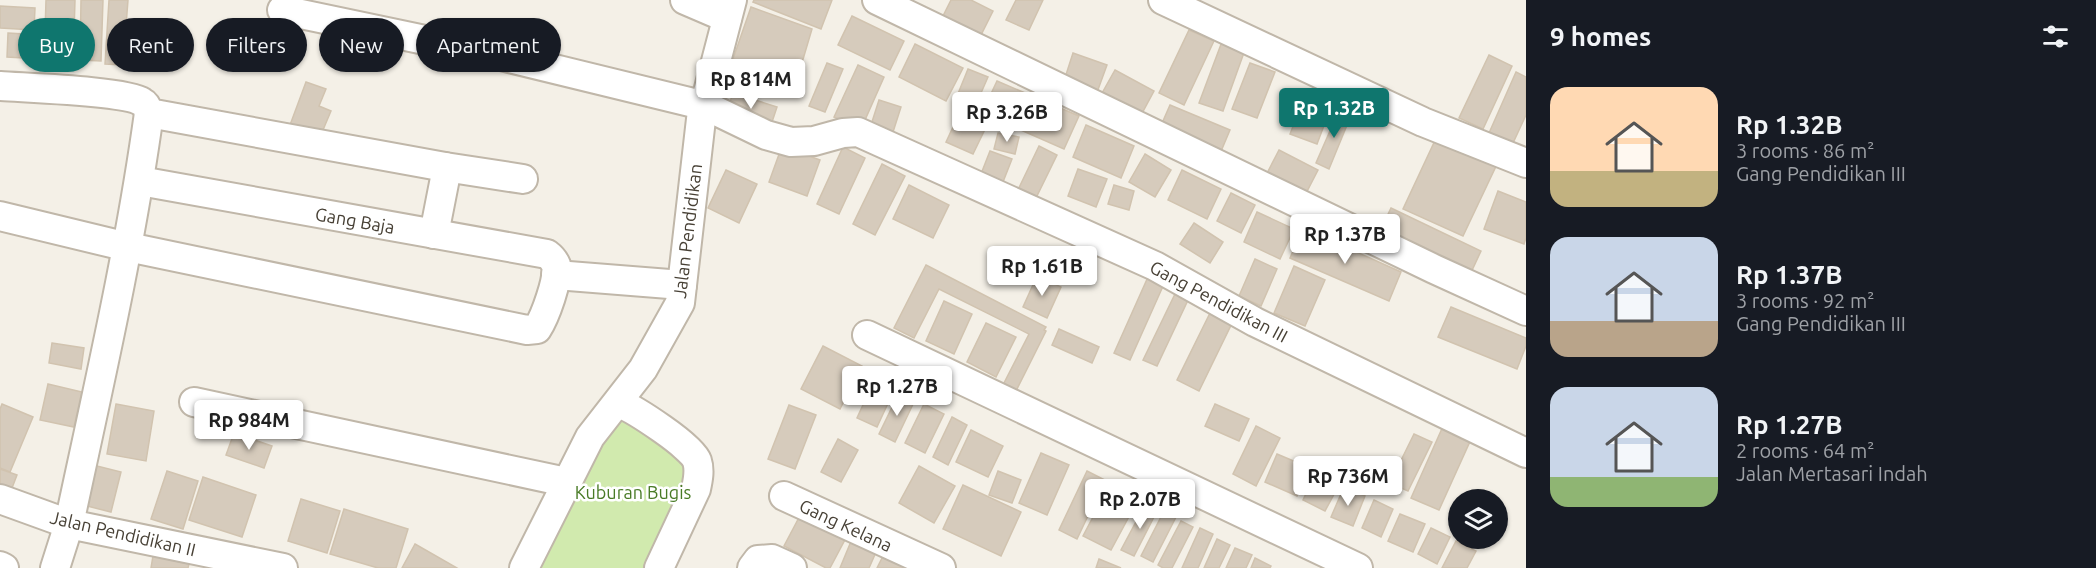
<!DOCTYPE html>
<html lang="en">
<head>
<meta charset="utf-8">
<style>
	body { margin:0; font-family:Ubuntu,sans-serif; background:#20242c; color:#f1f3f6; height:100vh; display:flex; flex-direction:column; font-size:22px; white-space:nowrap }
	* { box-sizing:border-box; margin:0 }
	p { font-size:20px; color:#9ea1a6 }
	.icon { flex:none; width:33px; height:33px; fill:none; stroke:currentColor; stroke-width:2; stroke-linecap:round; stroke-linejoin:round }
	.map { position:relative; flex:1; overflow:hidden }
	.panel { display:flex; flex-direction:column; background:#171b24; width:570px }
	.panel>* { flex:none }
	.hud { position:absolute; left:18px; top:18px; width:570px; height:54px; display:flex; gap:12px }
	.controls { position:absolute; left:1448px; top:489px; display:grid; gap:12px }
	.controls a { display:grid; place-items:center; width:60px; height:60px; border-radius:50%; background:#171b24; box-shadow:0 2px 4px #0004; font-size:30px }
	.price { position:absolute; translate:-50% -51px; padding:0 14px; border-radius:6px; background:#fff; color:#222; font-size:20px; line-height:39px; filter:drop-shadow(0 2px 3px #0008) }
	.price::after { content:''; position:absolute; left:50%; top:36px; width:18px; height:14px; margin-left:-9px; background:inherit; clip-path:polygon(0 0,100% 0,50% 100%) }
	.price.selected { background:#0f766e; color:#fff }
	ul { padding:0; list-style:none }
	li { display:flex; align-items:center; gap:18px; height:150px; padding:0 24px }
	li span { display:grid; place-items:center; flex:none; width:168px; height:120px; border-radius:18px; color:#555 }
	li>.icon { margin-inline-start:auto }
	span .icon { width:72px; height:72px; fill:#fffc; stroke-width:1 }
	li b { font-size:26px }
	h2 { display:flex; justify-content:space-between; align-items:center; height:72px; padding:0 24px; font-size:26px }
	.pill { padding:0 21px; border-radius:27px; background:#171b24; box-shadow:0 2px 4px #0004; font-size:21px; line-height:54px }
	.pill.selected { background:#0f766e; color:#fff }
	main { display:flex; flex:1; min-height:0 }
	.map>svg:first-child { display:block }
	.green { fill:#d1eaae }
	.building { fill:#d6cbbc; stroke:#d1c3af; stroke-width:1.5 }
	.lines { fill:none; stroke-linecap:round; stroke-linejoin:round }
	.minor-casing { stroke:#c0b7a9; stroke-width:32 }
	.minor { stroke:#fff; stroke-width:28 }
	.labels { text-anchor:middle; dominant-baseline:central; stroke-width:5; stroke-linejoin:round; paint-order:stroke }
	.street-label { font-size:18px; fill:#474035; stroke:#fff }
	.park-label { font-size:18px; fill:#497b26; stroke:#fff }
</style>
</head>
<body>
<main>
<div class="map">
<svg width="1526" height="568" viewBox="0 0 1526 568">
	<rect width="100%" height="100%" fill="#f4f0e7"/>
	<!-- green -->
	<path class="green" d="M621,410L692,454L695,491L653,568H536L593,449Z"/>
	<!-- building -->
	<g class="building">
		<path d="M46,0H75L73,67L44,66Z"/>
		<path d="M81,0H103L101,61L80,60Z"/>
		<path d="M109,0H128L123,65L105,64Z"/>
		<path d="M754,0H832L821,29L753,2Z"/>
		<path d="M951,0H971L993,11L978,41L940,22Z"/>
		<path d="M1016,0H1043L1029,30L1006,20Z"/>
		<path d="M0,6L35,8L34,30L0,28Z"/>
		<path d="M751,7L812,29L798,76L733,59Z"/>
		<path d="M852,16L904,41L890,70L838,45Z"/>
		<path d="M1189,30L1214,41L1184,105L1159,93Z"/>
		<path d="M8,33L24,34L23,58L7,57Z"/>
		<path d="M1223,39L1246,47L1223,111L1199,103Z"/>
		<path d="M915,44L963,68L946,101L899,77Z"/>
		<path d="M1073,53L1107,65L1096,95L1063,84Z"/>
		<path d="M1489,55L1512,66L1483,129L1459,118Z"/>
		<path d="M827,63L843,69L825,112L809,106Z"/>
		<path d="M1250,63L1275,72L1257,118L1232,109Z"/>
		<path d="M858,65L884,77L861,129L834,117Z"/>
		<path d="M968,69L988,77L974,109L955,101Z"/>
		<path d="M1115,70L1154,91L1140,117L1101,95Z"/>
		<path d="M1516,72L1526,77V115L1513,143L1489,133Z"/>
		<path d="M997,81L1079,116L1064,149L982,113Z"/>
		<path d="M306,82L326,89L319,106L331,111L320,137L290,125Z"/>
		<path d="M733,93L777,107L770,128L726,114Z"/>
		<path d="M1305,96L1331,107L1317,144L1290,134Z"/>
		<path d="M879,100L901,107L893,132L871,125Z"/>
		<path d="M1170,105L1230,130L1219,156L1159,130Z"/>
		<path d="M1340,108L1352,113L1329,169L1316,163Z"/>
		<path d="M960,112L987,125L973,154L946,142Z"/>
		<path d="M1086,125L1134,146L1121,178L1073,157Z"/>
		<path d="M998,133L1019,137L1015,154L994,149Z"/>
		<path d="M1438,134L1498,162L1463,236L1403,209Z"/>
		<path d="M782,146L820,160L807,196L769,182Z"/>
		<path d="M1039,146L1057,155L1033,204L1015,196Z"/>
		<path d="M843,147L865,158L839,214L817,204Z"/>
		<path d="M1279,150L1318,170L1302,201L1263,181Z"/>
		<path d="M990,151L1012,159L1001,187L979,179Z"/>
		<path d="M1145,154L1171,170L1155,197L1129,182Z"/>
		<path d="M882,164L905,176L875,235L853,224Z"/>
		<path d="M1078,169L1107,179L1096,207L1068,196Z"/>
		<path d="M726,170L757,184L739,223L708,208Z"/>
		<path d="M1182,170L1221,189L1207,219L1168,200Z"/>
		<path d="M909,185L949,205L933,238L893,219Z"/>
		<path d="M1114,185L1134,191L1129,210L1108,204Z"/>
		<path d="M1498,191L1526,202V238L1524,244L1484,229Z"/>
		<path d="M1231,193L1255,205L1241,233L1217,221Z"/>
		<path d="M1391,208L1481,251L1468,279L1377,237Z"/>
		<path d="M1257,212L1294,229L1280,259L1244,242Z"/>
		<path d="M1194,223L1223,242L1210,263L1180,244Z"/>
		<path d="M1303,228L1401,272L1389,301L1290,258Z"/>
		<path d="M1255,259L1277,269L1261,306L1239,296Z"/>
		<path d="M926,265L1046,327L1044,330L1046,331L1016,391L1003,385L1029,334L939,289L914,338L894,328Z"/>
		<path d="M1294,266L1325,280L1305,326L1274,313Z"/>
		<path d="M1037,276L1061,287L1047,318L1023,307Z"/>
		<path d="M1148,277L1164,284L1130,360L1114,353Z"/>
		<path d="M1175,294L1188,300L1157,366L1143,360Z"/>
		<path d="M944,301L972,314L954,354L926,341Z"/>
		<path d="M1213,307L1235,317L1199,391L1177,380Z"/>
		<path d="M1451,307L1526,338V346L1517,369L1438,337Z"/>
		<path d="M986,323L1016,337L996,377L967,362Z"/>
		<path d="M1059,329L1099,347L1092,363L1052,345Z"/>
		<path d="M52,343L84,348L81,369L49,363Z"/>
		<path d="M823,346L862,366L840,409L801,389Z"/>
		<path d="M875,379L895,388L877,427L857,418Z"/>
		<path d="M48,384L82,392L74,427L40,420Z"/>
		<path d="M899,393L915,400L895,442L879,434Z"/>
		<path d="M2,404L33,417L10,472L0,468V409Z"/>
		<path d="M116,404L154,411L146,461L107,454Z"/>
		<path d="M924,404L944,414L925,453L905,443Z"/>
		<path d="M1215,404L1249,419L1239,441L1205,426Z"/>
		<path d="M789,405L816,415L795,469L768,459Z"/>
		<path d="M952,417L967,425L948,465L933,457Z"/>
		<path d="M1444,424L1472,437L1439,510L1411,498Z"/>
		<path d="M1256,426L1280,438L1256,486L1233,474Z"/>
		<path d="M971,430L1003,446L988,477L956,462Z"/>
		<path d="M234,433L272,446L264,468L226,455Z"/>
		<path d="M1414,434L1432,442L1408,491L1390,483Z"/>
		<path d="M838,439L858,450L841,482L821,472Z"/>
		<path d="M1041,453L1069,465L1047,515L1019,503Z"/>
		<path d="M1277,454L1310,468L1297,496L1265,482Z"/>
		<path d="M85,463L121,472L111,512L75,503Z"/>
		<path d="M919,466L955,486L934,523L899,503Z"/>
		<path d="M0,469L17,475L7,501L0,498Z"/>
		<path d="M167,471L198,481L183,529L151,519Z"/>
		<path d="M998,471L1021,480L1012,503L989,495Z"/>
		<path d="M1087,471L1105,480L1077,539L1059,530Z"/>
		<path d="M1316,473L1339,485L1325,511L1303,500Z"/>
		<path d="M203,477L256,495L242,537L189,520Z"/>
		<path d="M1111,483L1139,498L1111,550L1083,536Z"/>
		<path d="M963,485L1021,512L1001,556L943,529Z"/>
		<path d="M1344,487L1365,496L1353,526L1331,517Z"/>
		<path d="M301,499L340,511L327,553L288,541Z"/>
		<path d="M1374,500L1393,509L1381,537L1362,528Z"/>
		<path d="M1146,503L1158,509L1134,556L1121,550Z"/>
		<path d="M344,509L408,529L396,568H378L330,554Z"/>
		<path d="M803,510L848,534L830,568H826L784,546Z"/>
		<path d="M1164,511L1176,517L1153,562L1141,556Z"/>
		<path d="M1400,514L1425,524L1413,552L1388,541Z"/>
		<path d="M1181,521L1193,527L1172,568H1163L1158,565Z"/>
		<path d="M1200,528L1213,534L1198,568H1182Z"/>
		<path d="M1431,528L1450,537L1437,564L1418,554Z"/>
		<path d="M852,539L877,550L869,568H840Z"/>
		<path d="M1217,539L1230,545L1219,568H1204Z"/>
		<path d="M1456,541L1476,551L1467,568H1442Z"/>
		<path d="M415,544L457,568H402Z"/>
		<path d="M1235,548L1252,555L1246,568H1226Z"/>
		<path d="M885,552L909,568H877Z"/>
		<path d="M153,556L189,564L188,568H151Z"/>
		<path d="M1255,558L1271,566L1270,568H1251Z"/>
		<path d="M1099,559L1121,568H1096Z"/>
	</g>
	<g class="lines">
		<!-- minor casing -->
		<g class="minor-casing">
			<g id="minor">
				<path d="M685,0L727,18"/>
				<path d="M877,0L1434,269L1526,311"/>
				<path d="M1163,0L1423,122L1526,163"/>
				<path d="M282,10L501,56L706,106L766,135L791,142L814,141L843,133L858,132L1155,266L1255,322L1526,453"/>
				<path d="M0,86C26,88 126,91 142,102C146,104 148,109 149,113L445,167L523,179"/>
				<path d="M0,216L128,247L527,330L537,329C545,317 559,279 556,265C554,260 551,257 547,254L140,181"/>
				<path d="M434,234L445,178V167"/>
				<path d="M556,275L682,285"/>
				<path d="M867,335L1358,568"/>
				<path d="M194,402L566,482"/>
				<path d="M619,403C634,409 692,446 697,461C700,470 698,480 696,489L659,568"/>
				<path d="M784,496L941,568"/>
				<path d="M0,499L69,524L283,568"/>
				<path d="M0,566L4,568"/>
				<path d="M55,568L69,524C98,388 130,251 149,113"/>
				<path d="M524,568L590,437L643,369L680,303L701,119L732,0"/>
				<path d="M752,568L758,560L772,559L792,568"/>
			</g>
		</g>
		<!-- minor -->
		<use href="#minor" class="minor"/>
	</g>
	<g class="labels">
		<!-- street labels -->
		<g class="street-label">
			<text transform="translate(355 220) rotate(10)">Gang Baja</text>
			<text transform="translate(687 231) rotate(-83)">Jalan Pendidikan</text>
			<text transform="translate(1219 301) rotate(28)">Gang Pendidikan III</text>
			<text transform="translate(846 525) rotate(25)">Gang Kelana</text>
			<text transform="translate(123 533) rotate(13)">Jalan Pendidikan II</text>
		</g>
		<!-- park labels -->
		<g class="park-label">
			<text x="633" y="492">Kuburan Bugis</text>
		</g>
	</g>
</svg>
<div class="controls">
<a><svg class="icon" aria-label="layers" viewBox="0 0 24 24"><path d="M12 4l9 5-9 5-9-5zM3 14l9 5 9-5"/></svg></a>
</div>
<b class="price" style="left:751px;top:110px">Rp 814M</b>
<b class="price selected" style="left:1334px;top:139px">Rp 1.32B</b>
<b class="price" style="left:1007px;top:143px">Rp 3.26B</b>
<b class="price" style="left:1345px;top:265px">Rp 1.37B</b>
<b class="price" style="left:1042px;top:297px">Rp 1.61B</b>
<b class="price" style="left:897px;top:417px">Rp 1.27B</b>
<b class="price" style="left:249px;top:451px">Rp 984M</b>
<b class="price" style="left:1348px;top:507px">Rp 736M</b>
<b class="price" style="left:1140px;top:530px">Rp 2.07B</b>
<div class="hud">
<a class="pill selected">Buy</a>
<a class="pill">Rent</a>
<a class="pill">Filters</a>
<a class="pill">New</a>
<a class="pill">Apartment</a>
</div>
</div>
<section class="panel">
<h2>9 homes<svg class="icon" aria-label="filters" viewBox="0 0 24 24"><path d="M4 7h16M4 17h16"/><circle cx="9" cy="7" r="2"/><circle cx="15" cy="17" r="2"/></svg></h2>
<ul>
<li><span style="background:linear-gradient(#ffd9b3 70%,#c2b280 0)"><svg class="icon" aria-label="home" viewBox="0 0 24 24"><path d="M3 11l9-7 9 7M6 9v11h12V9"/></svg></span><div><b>Rp 1.32B</b><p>3 rooms · 86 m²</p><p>Gang Pendidikan III</p></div></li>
<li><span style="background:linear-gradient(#c9d6e8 70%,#b9a48a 0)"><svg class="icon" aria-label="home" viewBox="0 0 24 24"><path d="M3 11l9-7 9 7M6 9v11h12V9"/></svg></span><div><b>Rp 1.37B</b><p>3 rooms · 92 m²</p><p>Gang Pendidikan III</p></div></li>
<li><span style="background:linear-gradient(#c9d6e8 75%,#8fb573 0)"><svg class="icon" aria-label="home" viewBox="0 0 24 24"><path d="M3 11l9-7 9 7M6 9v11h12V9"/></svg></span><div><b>Rp 1.27B</b><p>2 rooms · 64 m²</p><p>Jalan Mertasari Indah</p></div></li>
</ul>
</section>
</main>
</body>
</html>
